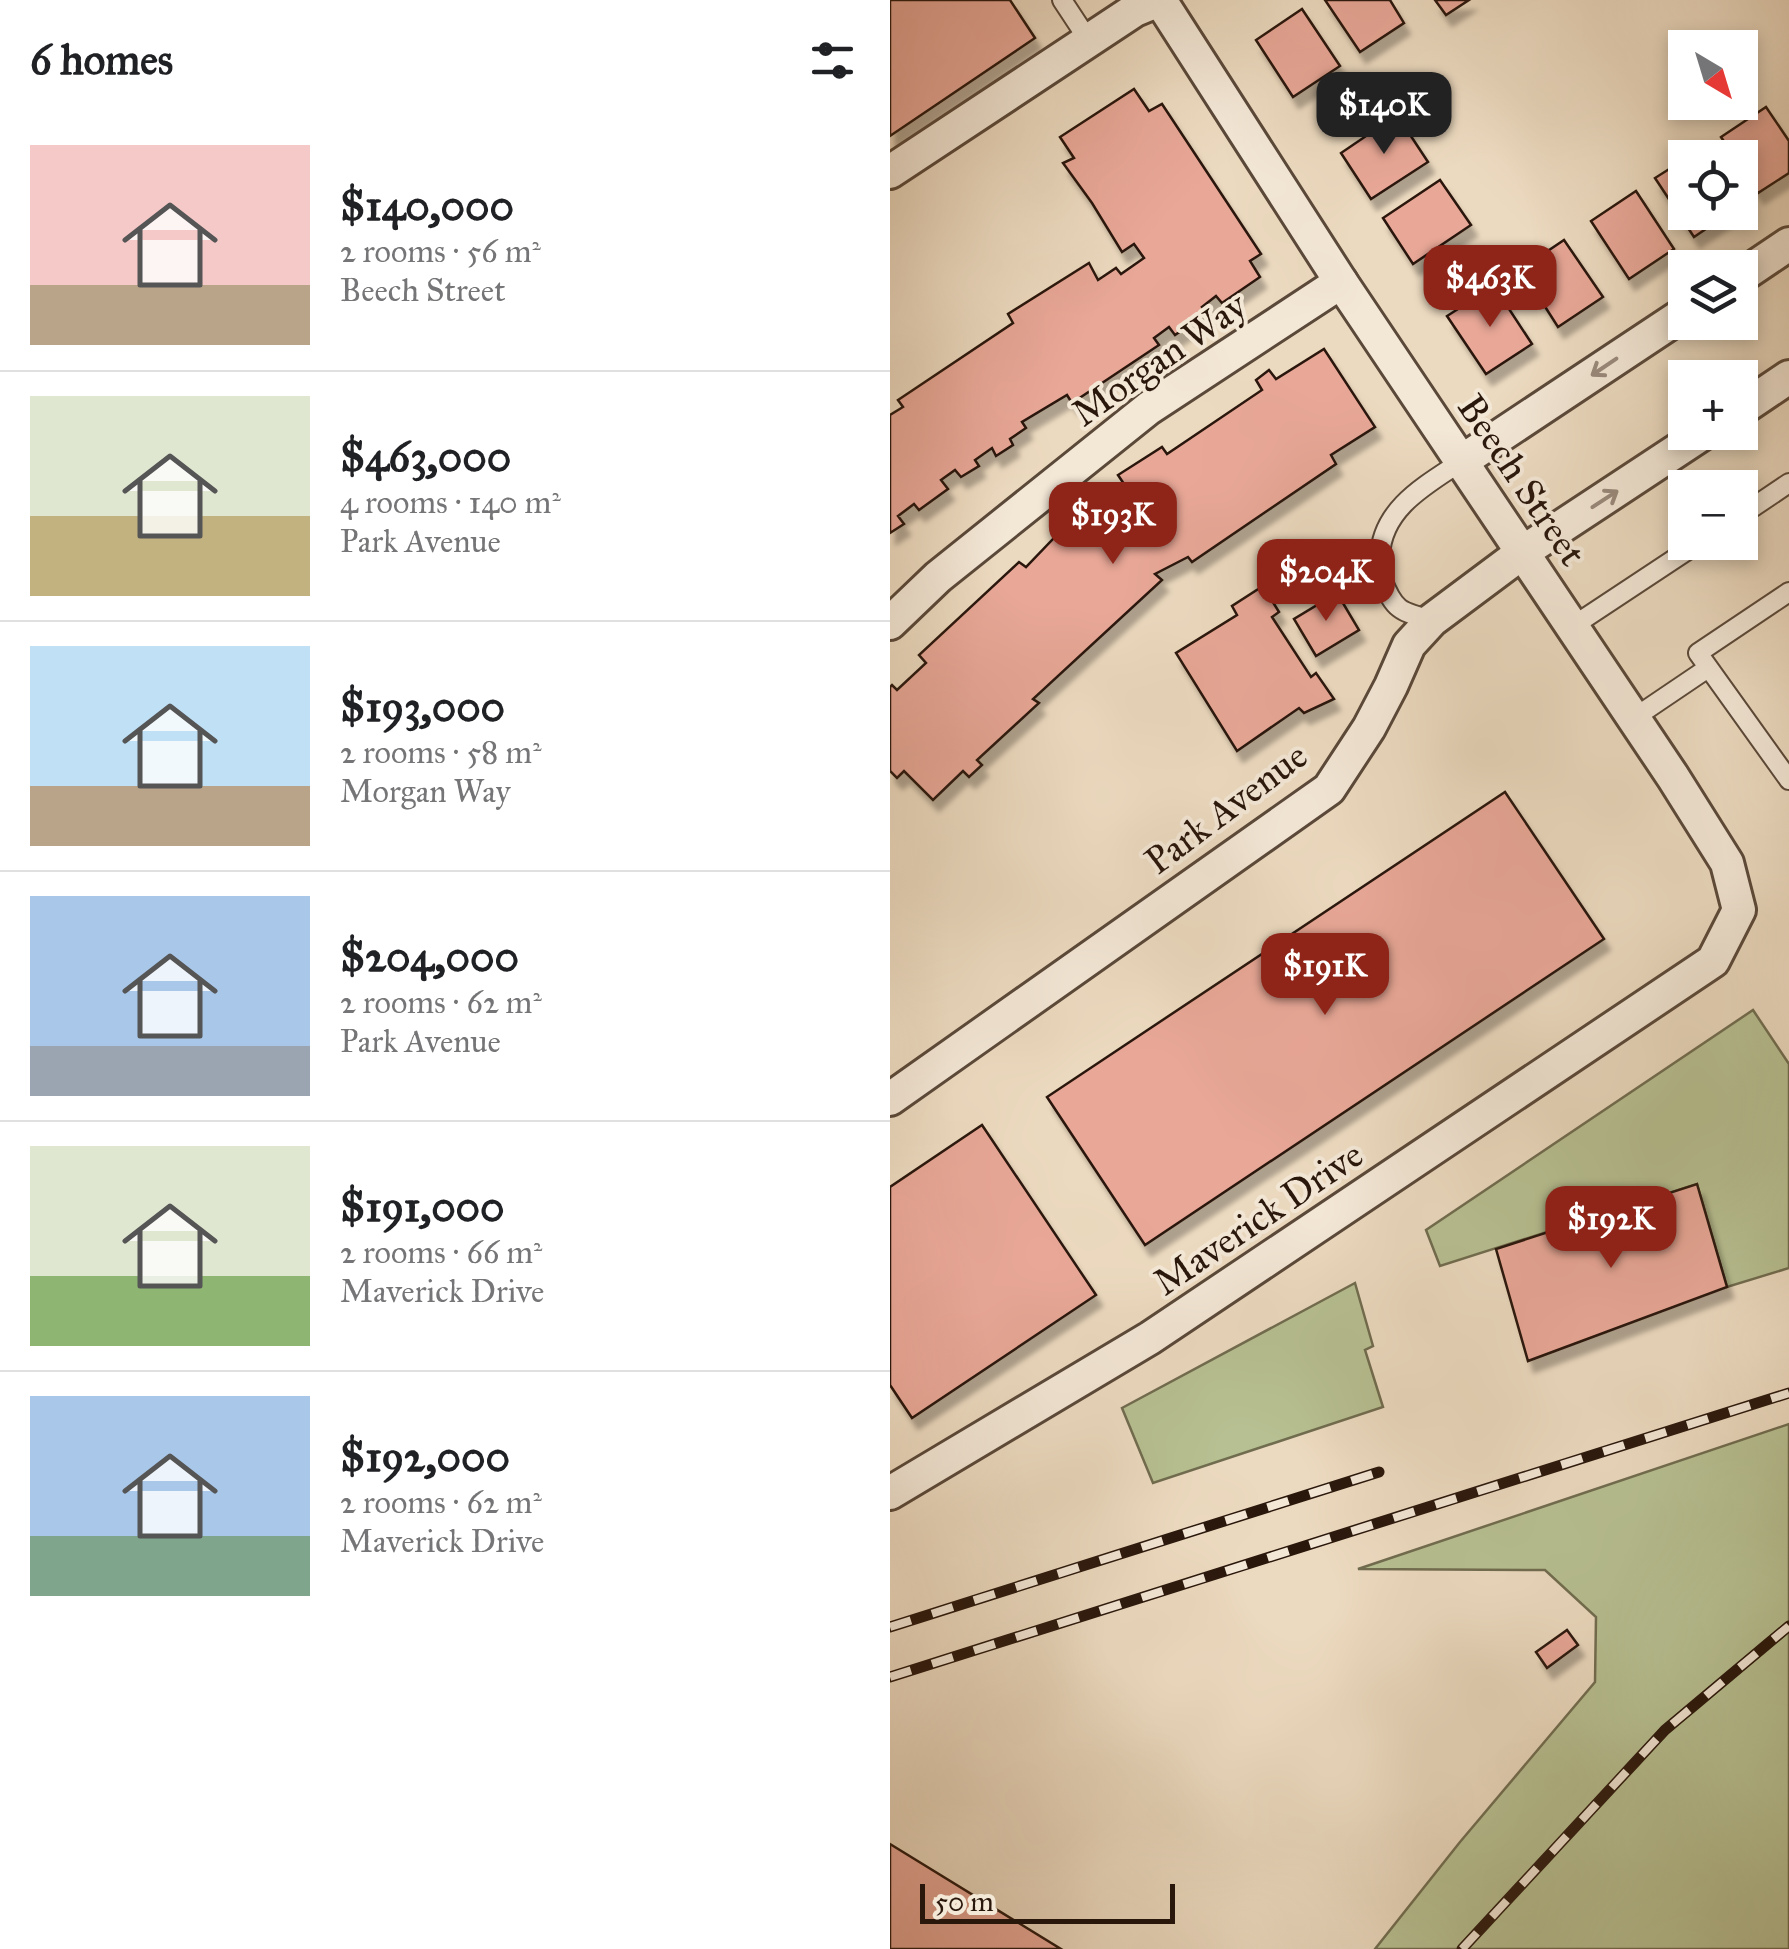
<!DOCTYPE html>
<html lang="en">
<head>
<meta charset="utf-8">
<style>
	body { margin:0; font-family:"IM FELL Great Primer",serif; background:#f2f2f2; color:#202124; height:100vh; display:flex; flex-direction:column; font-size:38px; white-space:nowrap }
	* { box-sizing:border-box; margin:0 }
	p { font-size:32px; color:#757577 }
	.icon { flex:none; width:55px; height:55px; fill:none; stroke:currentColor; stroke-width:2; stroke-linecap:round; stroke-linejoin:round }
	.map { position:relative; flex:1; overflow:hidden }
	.sheet { display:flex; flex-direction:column; background:#fff; width:890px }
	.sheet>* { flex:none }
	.needle { width:65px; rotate:142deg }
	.fabs { position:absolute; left:778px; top:30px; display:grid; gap:20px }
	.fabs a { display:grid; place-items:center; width:90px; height:90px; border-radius:0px; background:#fff; box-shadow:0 5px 15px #0003; font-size:50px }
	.scale { position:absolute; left:30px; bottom:25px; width:255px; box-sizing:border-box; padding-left:10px; border:5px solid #2a170c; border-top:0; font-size:28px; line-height:35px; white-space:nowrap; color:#2a170c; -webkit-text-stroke:8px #f3e7d6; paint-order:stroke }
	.price { position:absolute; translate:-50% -85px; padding:0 22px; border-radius:20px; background:#8f2418; color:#fff; font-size:32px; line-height:65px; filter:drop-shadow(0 2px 5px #0008) }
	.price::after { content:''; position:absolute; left:50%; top:60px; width:30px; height:22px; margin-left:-15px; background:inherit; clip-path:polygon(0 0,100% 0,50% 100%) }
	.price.selected { background:#222; color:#fff }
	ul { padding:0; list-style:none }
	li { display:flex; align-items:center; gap:30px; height:250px; padding:0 30px }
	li+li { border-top:2px solid #e0e0e0 }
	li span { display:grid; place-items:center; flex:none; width:280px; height:200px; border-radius:0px; color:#555 }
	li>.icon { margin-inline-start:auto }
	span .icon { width:120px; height:120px; fill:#fffc; stroke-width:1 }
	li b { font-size:42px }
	h2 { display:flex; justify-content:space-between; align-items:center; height:120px; padding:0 30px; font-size:42px }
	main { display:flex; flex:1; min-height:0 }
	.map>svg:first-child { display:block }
	.green { fill:#b7c092; stroke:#706c4f; stroke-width:2.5 }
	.building { fill:#e8a797; stroke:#2a170c; stroke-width:2.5; filter:url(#shadow) }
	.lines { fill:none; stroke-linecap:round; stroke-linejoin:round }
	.service-casing { stroke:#5a4839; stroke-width:22 }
	.minor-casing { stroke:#5a4839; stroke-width:38 }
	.service { stroke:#f3e7d6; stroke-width:18 }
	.minor { stroke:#f3e7d6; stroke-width:32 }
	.rail-casing { stroke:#2a170c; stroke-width:11 }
	.rail { stroke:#f3e7d6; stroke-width:8; stroke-dasharray:22; stroke-linecap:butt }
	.oneway { stroke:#99897b }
	.labels { text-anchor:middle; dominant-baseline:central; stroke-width:8; stroke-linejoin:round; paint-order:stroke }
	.street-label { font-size:38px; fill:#2a170c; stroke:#f3e7d6 }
</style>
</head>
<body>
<main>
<section class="sheet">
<h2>6 homes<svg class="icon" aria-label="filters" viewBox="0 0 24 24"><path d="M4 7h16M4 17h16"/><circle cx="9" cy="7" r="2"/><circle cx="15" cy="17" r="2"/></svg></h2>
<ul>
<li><span style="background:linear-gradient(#f6c9c9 70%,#b9a48a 0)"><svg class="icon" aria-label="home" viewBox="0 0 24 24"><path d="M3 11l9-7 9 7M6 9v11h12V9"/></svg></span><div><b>$140,000</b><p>2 rooms · 56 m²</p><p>Beech Street</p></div></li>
<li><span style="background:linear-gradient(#dfe7d0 60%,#c2b280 0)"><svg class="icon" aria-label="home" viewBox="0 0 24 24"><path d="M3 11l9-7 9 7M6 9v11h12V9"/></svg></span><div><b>$463,000</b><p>4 rooms · 140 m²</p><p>Park Avenue</p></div></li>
<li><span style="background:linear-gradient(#bfe0f5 70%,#b9a48a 0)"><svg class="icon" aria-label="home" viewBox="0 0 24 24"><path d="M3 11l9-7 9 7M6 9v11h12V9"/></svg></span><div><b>$193,000</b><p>2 rooms · 58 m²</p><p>Morgan Way</p></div></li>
<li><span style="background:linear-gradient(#a9c7e8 75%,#9aa5b1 0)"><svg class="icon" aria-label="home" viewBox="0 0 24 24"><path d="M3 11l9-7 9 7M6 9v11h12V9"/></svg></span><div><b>$204,000</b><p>2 rooms · 62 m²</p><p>Park Avenue</p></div></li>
<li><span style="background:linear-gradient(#dfe7d0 65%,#8fb573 0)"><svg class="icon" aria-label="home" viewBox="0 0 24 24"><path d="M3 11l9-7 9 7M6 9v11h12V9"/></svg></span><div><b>$191,000</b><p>2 rooms · 66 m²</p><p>Maverick Drive</p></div></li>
<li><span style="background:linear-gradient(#a9c7e8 70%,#7fa58c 0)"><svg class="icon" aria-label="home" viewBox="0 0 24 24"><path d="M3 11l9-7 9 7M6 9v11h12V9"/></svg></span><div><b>$192,000</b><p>2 rooms · 62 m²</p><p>Maverick Drive</p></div></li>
</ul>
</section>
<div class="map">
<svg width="899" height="1949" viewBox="0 0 899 1949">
	<defs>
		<filter id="shadow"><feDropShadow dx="6" dy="11" stdDeviation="2.5" flood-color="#0004"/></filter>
	</defs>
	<rect width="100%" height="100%" fill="#ecdac0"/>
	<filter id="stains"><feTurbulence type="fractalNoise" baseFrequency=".002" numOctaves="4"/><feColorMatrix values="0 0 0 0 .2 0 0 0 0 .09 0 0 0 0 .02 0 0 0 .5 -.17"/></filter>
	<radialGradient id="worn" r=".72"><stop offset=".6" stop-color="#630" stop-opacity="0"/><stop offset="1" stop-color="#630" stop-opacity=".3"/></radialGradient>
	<!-- green -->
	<g class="green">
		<path d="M863,1010L899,1064V1268L837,1287L807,1184L550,1266L536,1230Z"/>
		<path d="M465,1283L483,1346L475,1350L493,1407L263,1483L232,1408Z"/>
		<path d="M899,1424V1949H485L570,1842L705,1682L706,1617L655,1570L468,1569Z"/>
	</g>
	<!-- building -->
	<g class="building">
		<path d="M0,0H120L145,38L0,136Z"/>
		<path d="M435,0H500L514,23L470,52Z"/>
		<path d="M545,0H579L556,15Z"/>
		<path d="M412,9L450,66L403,97L366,40Z"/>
		<path d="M244,89L259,111L272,104L371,254L360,261L370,277L332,303L326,296L312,307L317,313L285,335L279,327L264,338L269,345L182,403L177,395L132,422L136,428L120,439L123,445L106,456L102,448L85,460L89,466L71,477L65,470L51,480L58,489L29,510L24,504L8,516L14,524L0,533V415L13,407L8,400L123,323L118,314L199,263L208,280L226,268L231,274L254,258L244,244L232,252L202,203L173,163L184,158L170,137Z"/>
		<path d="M876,107L899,141V173L868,193L850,166V158H845L831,137Z"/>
		<path d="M507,115L538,162L481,199L451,153Z"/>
		<path d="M795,159V212H841L804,237L765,178Z"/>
		<path d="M550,180L581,225L523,264L493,218Z"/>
		<path d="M746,191L784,249L739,279L701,221Z"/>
		<path d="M674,240L713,297L668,327L631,269Z"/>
		<path d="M604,286L642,344L596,374L557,316Z"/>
		<path d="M434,349L485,427L441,455L446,464L302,562L298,557L265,574L272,580L143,699L149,703L87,760L92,765L79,777L73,771L43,800L14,771L7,778L0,771V687L2,685L7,690L36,663L29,655L129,562L136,567L186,515L201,524L216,514L208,502L234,484L228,475L272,447L277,454L372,390L366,380L379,370L386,379Z"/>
		<path d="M373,586L389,612L382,617L421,677L426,673L444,699L414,713L409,708L347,751L286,653L347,615L342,606Z"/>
		<path d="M447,593L469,630L426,656L404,619Z"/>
		<path d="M615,792L714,939L255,1245L157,1097Z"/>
		<path d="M92,1125L206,1295L22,1418L0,1385V1187Z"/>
		<path d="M807,1184L837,1287L638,1361L606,1249Z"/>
		<path d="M677,1630L688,1645L657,1668L646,1652Z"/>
		<path d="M0,1844L171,1949H0Z"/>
	</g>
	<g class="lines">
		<!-- service casing -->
		<g class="service-casing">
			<g id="service">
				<path d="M172,0L199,41"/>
				<path d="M850,516L899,483"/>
				<path d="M899,592L808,653L899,780"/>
				<path d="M542,620C510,612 504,610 492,579C489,570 489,565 490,556C492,508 536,485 572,461"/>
				<path d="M683,626L810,542"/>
				<path d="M744,718L818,668"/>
			</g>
		</g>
		<!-- minor casing -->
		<g class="minor-casing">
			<g id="minor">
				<path d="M0,172L245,10L269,0"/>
				<path d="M850,277L899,244"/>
				<path d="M850,410L899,377"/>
				<path d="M572,461L795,313"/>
				<path d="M0,623L48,577L259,408L451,282"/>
				<path d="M0,1099L439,789L479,728L501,686L519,645L542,620L633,552L815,432"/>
				<path d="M0,1493L260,1338L823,961L849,910L837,863L783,777L451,282L270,0"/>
			</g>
		</g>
		<!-- service -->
		<use href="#service" class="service"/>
		<!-- minor -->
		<use href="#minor" class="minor"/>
		<!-- rail casing -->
		<g class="rail-casing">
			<g id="rail">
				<path d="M0,1627L489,1472"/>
				<path d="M0,1677L899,1393"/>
				<path d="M572,1949L775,1730L899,1626"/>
			</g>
		</g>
		<!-- rail -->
		<use href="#rail" class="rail"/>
	</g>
	<!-- one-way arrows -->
	<defs><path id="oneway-shaft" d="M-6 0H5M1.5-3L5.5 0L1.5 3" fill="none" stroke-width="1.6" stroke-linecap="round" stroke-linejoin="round" transform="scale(2.5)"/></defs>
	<g class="oneway">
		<use href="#oneway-shaft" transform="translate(714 367) rotate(146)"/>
		<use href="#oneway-shaft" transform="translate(715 499) rotate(-33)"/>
	</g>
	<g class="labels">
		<!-- street labels -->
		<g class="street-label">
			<text transform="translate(269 359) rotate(-35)">Morgan Way</text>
			<text transform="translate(632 480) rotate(56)">Beech Street</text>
			<text transform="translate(336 808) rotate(-37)">Park Avenue</text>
			<text transform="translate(368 1218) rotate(-34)">Maverick Drive</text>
		</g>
	</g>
	<rect width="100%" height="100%" filter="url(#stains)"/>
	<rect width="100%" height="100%" fill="url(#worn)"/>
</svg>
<div class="fabs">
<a><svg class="needle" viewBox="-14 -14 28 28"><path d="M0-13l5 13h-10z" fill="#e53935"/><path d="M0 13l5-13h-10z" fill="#757577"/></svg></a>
<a><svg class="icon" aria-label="locate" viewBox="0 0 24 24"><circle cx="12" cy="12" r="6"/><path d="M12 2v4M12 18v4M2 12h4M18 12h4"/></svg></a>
<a><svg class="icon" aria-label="layers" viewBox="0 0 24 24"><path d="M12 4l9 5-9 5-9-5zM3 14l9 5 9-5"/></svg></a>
<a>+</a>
<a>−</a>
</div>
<div class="scale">50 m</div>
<b class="price selected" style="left:494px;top:157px">$140K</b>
<b class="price" style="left:600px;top:330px">$463K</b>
<b class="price" style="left:223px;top:567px">$193K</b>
<b class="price" style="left:436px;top:624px">$204K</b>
<b class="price" style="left:435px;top:1018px">$191K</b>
<b class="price" style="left:721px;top:1271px">$192K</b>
</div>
</main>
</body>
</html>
